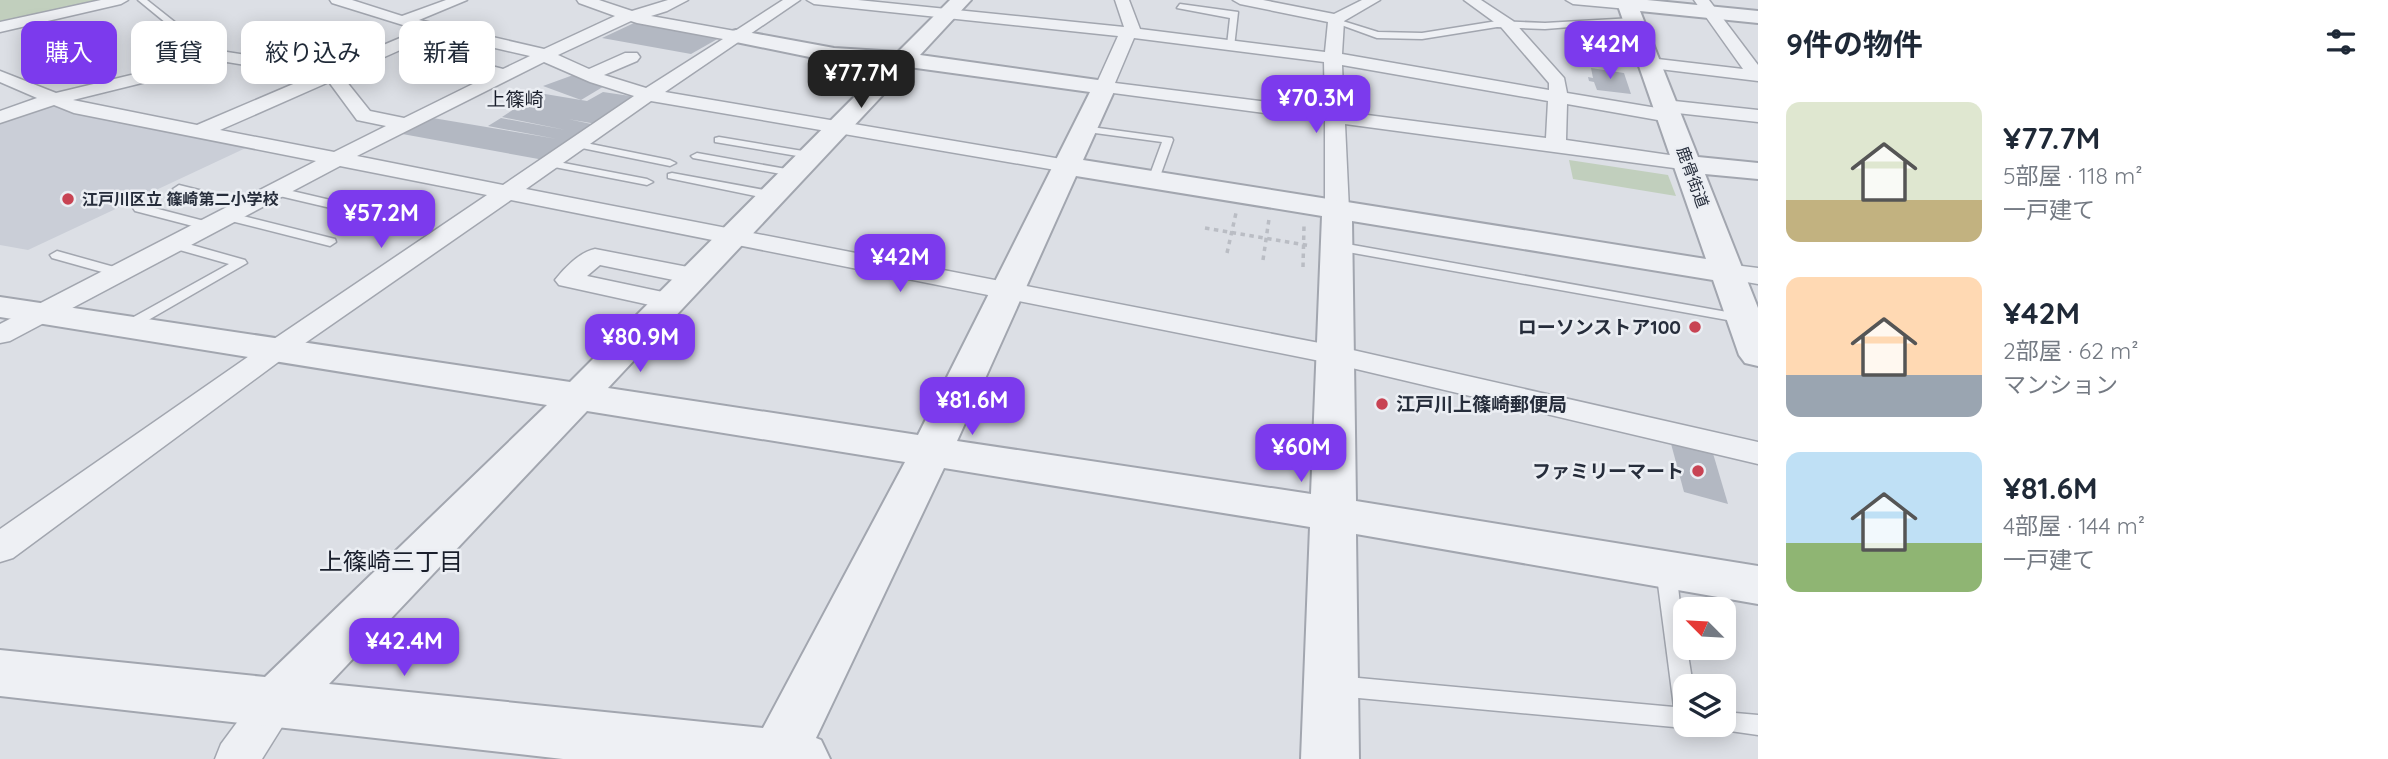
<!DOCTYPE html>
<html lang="ja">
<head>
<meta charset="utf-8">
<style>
	body { margin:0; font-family:Quicksand,"Noto Sans JP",sans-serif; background:#f6f6f7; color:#1f2937; height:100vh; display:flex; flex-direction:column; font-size:26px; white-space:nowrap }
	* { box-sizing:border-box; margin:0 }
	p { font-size:23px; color:#747a83 }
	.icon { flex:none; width:38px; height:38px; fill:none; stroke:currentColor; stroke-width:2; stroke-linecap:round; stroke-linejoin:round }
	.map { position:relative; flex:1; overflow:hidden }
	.sheet { display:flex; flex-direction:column; background:#fff; width:630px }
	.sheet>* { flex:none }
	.hud { position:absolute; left:21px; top:21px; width:665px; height:63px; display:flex; gap:14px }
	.needle { width:46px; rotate:294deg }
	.tools { position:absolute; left:1673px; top:597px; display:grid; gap:14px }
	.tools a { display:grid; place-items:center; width:63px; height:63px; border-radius:14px; background:#fff; box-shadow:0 4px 18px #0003; font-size:35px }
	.price { position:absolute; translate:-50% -60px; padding:0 16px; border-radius:14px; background:#7c3aed; color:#fff; font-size:23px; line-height:46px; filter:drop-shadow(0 2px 4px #0008) }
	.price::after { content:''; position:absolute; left:50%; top:42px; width:21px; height:16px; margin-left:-10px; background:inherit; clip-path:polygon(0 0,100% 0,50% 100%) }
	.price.selected { background:#222; color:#fff }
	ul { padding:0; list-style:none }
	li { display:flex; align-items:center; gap:21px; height:175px; padding:0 28px }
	li span { display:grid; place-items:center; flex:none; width:196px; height:140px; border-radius:14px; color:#555 }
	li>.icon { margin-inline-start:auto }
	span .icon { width:84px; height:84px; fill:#fffc; stroke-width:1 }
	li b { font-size:30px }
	h2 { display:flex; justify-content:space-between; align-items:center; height:84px; padding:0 28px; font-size:30px }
	.tag { padding:0 24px; border-radius:14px; background:#fff; box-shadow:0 4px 18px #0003; font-size:24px; line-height:63px }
	.tag.selected { background:#7c3aed; color:#fff }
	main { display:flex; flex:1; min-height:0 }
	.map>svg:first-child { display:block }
	.built { fill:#caced7 }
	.green { fill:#c1cfbd }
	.building { fill:#b3b8c2 }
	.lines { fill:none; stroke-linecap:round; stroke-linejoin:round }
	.service-casing { stroke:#a2a6af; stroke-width:3 }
	.minor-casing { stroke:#a2a6af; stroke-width:3 }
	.tertiary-casing { stroke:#a2a6af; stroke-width:4 }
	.path-far1 { stroke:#babdc4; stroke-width:2.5; stroke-dasharray:2.5 2.5; stroke-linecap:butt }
	.path { stroke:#babdc4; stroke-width:3.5; stroke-dasharray:4.5 4.5; stroke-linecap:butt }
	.service { fill:#eef0f4; fill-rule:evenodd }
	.minor { fill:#eef0f4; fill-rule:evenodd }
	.tertiary { fill:#eef0f4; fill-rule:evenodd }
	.poi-dot { fill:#c84353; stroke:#ebeef3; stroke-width:2.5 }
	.labels { text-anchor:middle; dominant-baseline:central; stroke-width:5; stroke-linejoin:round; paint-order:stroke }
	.far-street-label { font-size:16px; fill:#262d3b; stroke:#ebeef3 }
	.far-poi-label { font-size:16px; font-weight:bold; fill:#262d3b; stroke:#ebeef3; text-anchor:start }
	.far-quarter-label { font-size:19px; fill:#191e2b; stroke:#ebeef3 }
	.poi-label { font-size:19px; font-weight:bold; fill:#262d3b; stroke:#ebeef3; text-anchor:end }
	.near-neighbourhood-label { font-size:24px; fill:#191e2b; stroke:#ebeef3 }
</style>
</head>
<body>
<main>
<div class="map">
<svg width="1758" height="759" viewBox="0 0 1758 759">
	<rect width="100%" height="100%" fill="#dcdfe5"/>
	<!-- built -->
	<path class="built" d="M52,105L61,109L250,146L28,250L0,245V121Z"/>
	<!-- green -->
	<g class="green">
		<path d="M0,0H111L0,24Z"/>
		<path d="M1569,160L1668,175L1676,196L1573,179Z"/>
	</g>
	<!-- building -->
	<g class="building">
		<path d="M634,23L721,37L691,54L602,38Z"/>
		<path d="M1591,68L1624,73L1631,94L1597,90L1594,82L1589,81L1588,77L1593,78Z"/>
		<path d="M576,74L606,85L581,100L543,86Z"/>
		<path d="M603,92L637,97L596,124L568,119L596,125L544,160L397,133L427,117L557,139L488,126L501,118L566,130L502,117L539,93L587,101Z"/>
		<path d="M1670,440L1712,450L1728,504L1684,492Z"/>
	</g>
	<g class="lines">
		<!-- service casing -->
		<g class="service-casing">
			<g id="service">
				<path d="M138,0H147L205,46L232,57L227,60L199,50Z"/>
				<path d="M1180,4L1238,12L1234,47L1227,45L1230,18L1177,8Z"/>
				<path d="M1333,18L1378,32L1422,33L1497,21L1545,23L1633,18L1637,20L1633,22L1545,29L1497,27L1422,39L1377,38L1333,22Z"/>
				<path d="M1084,126L1172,138L1173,140L1158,182L1154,183L1148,180L1162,142L1080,131L1079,129Z"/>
				<path d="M719,137L809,152L815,155L809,158L715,142V138Z"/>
				<path d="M576,141L670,160L676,163L670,166L572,146V142Z"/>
				<path d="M697,153L792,170L798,173L792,176L693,158L691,156Z"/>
				<path d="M548,160L647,179L653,182L647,185L544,165L542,163Z"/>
				<path d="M672,173L770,191L776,195L770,199L668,178V174Z"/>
				<path d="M179,185L251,203L253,206L247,210L175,192L173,189Z"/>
				<path d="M275,187L356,206L358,209L352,213L271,194L269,191Z"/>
				<path d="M139,204L212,223L214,226L208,230L135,211L133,208Z"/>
				<path d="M227,212L335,239L336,242L330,246L223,219V213Z"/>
				<path d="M174,240L245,260L247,263L131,330H121L119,327L121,324L229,264L169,247V241Z"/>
				<path d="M1336,242L1744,315L1751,319L1744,323L1331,249L1330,246Z"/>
				<path d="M57,251L125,270L127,273L120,277L52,258L50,255Z"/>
				<path d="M1666,561L1673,564L1676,569L1685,648H1687L1693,686H1685V724H1693L1685,728L1337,696L1329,693L1326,686L1329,679L1337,676L1674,707L1656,569L1659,564Z"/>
				<path d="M1724,712L1758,715V735L1716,729L1714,724H1724Z"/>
			</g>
		</g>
		<!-- minor casing -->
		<g class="minor-casing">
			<g id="minor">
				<path d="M101,0H128L121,4L0,32V22Z"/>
				<path d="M330,0H352L402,16L446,0H467L419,20L544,49L615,16L579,3L577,0H599L632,11L668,0H688L667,11L651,16L735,31L783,0H800L665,92L1067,160L1075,161L1078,166L1075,171L1067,172L651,101L526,189L1335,346L1758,442V464L1335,364L511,200L285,357L13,558L0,562V529L265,345L487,195L340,166L10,341L0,343V324L316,161L74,113L54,105L0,123V111L37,98L0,82V71L56,93L227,52L329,68L419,30L332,3ZM631,21L637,23L723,39L646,88L604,75L637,61L640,57L637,53H625L589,69L558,55ZM436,34L449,37L419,47L417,54L419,58L489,76L404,118L370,111L342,76ZM465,41L530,56L503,69L438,52ZM227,62L312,76L197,125L73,100ZM544,62L590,82L634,96L503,185L357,156ZM329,82L357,120L386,126L334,152L220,130Z"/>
				<path d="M807,0H858L1124,27L1115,0H1129L1140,29L1325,52L1328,22L1240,4L1233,0H1263L1334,14L1362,0H1380L1344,21L1342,54L1549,90V83L1501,27L1464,0H1481L1513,21L1564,78L1567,93L1657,108L1658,102L1665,100L1758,110V122L1677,113L1679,116L1676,120L1669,122L1567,104L1566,140L1697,159L1700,164L1697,169L1689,170L1345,124L1349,210L1345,215H1329L1325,210V121L1098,91L1095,87L1118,36L814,4ZM1134,38L1324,62L1325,109L1115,83ZM1342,65L1548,101L1546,138L1344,112Z"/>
				<path d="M1566,0H1630L1636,4L1628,9L1573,4Z"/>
				<path d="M1694,0H1709L1758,65V81L1643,67L1640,63L1643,59L1649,58L1743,69Z"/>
				<path d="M595,249L693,268L702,271L706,276L702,281L693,284L600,265L587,276L677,295L681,301L677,307L668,309L559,285L555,280C564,268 580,252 595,249Z"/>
				<path d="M1726,264L1758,268V284L1717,277L1713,272L1717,267Z"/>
				<path d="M276,684L291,690L297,703L262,759H215L221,744L261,690Z"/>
			</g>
		</g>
		<!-- tertiary casing -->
		<g class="tertiary-casing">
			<path id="tertiary" d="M950,0H971L920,55L1112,82L1116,87L1083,160L1706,259L1616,0H1647L1758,11V23L1640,11L1698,157L1758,163V179L1705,174L1758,308V366L1745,363L1739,355L1713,280L1352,221L1356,501L1758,566V604L1356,534L1359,759H1301L1310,527L944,468L816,738L821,740L830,759H563L0,696V650L265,677L547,405L0,317V297L570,382L886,65L834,62L736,42L729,40L725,36L729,32L736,30L834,48L898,52ZM909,67L1090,92L918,435L608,388ZM1076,176L1322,216L1311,494L957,441ZM587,411L905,462L763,728L329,684Z"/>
		</g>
		<!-- path-far1 -->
		<path class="path-far1" d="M268,28L344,49"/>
		<!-- path -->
		<g class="path">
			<path d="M1205,228L1311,246"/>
			<path d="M1227,253L1236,213"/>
			<path d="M1263,260L1269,219"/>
			<path d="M1303,267L1304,226"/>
		</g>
		<!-- service -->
		<use href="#service" class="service"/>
		<!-- minor -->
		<use href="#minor" class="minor"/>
		<!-- tertiary -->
		<use href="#tertiary" class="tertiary"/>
	</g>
	<!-- markers -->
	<g class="poi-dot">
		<circle cx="68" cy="199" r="7"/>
		<circle cx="1695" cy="327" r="7"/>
		<circle cx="1382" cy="404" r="7"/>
		<circle cx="1698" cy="471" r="7"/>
	</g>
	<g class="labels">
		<!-- far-street labels -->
		<g class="far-street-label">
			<text transform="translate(1693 177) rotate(70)">鹿骨街道</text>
		</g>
		<!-- far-poi labels -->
		<g class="far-poi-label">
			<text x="82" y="199">江戸川区立 篠崎第二小学校</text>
		</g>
		<!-- far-quarter labels -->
		<g class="far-quarter-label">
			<text x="515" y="99">上篠崎</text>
		</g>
		<!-- poi labels -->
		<g class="poi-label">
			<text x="1681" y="327">ローソンストア100</text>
			<text x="1396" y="404" text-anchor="start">江戸川上篠崎郵便局</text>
			<text x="1684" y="471">ファミリーマート</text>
		</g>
		<!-- near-neighbourhood labels -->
		<g class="near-neighbourhood-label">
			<text x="391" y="561">上篠崎三丁目</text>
		</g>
	</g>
</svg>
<div class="tools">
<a><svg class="needle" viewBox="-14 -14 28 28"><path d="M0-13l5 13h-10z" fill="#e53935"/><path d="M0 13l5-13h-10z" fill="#747a83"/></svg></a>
<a><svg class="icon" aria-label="layers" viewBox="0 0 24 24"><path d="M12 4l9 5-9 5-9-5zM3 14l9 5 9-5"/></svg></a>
</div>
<b class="price" style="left:1610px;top:81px">¥42M</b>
<b class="price selected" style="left:861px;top:110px">¥77.7M</b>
<b class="price" style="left:1316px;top:135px">¥70.3M</b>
<b class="price" style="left:381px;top:250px">¥57.2M</b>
<b class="price" style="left:900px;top:294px">¥42M</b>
<b class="price" style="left:640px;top:374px">¥80.9M</b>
<b class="price" style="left:972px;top:437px">¥81.6M</b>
<b class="price" style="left:1301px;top:484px">¥60M</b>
<b class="price" style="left:404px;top:678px">¥42.4M</b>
<div class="hud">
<a class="tag selected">購入</a>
<a class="tag">賃貸</a>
<a class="tag">絞り込み</a>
<a class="tag">新着</a>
</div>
</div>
<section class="sheet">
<h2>9件の物件<svg class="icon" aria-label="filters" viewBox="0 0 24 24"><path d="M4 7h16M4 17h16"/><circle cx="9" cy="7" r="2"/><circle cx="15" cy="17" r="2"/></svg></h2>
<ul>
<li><span style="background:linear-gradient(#dfe7d0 70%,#c2b280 0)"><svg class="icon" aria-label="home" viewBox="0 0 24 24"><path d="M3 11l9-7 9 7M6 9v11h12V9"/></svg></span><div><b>¥77.7M</b><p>5部屋 · 118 m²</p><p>一戸建て</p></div></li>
<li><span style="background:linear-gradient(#ffd9b3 70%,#9aa5b1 0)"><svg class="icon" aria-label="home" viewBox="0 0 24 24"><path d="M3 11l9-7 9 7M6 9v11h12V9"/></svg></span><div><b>¥42M</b><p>2部屋 · 62 m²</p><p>マンション</p></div></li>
<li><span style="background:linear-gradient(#bfe0f5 65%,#8fb573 0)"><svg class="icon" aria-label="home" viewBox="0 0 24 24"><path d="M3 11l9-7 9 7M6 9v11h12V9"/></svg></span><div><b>¥81.6M</b><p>4部屋 · 144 m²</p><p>一戸建て</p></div></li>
</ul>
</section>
</main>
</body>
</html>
